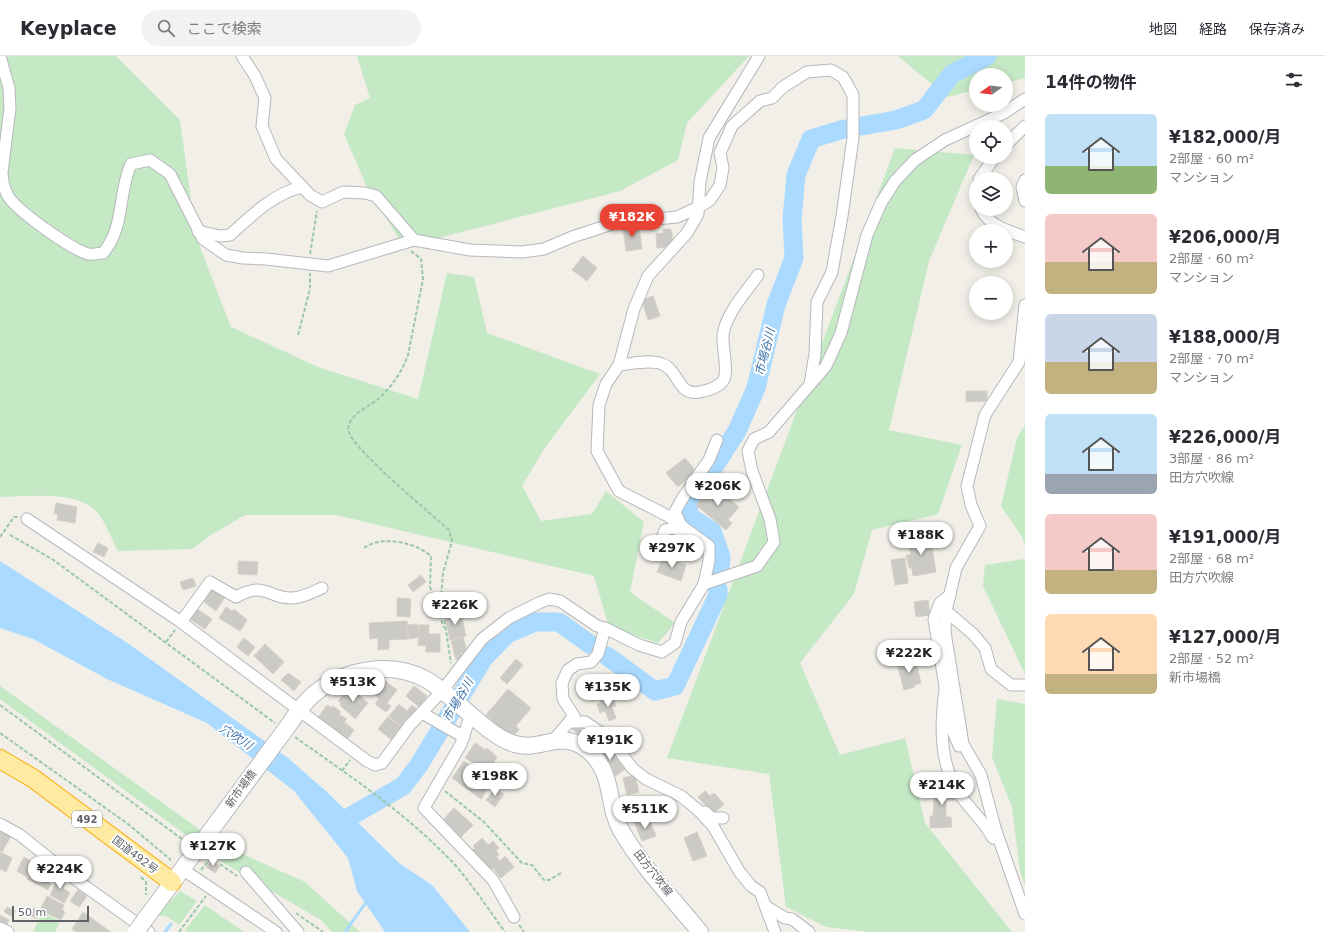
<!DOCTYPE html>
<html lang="ja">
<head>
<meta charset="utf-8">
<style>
	body { margin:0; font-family:"DejaVu Sans","Noto Sans JP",sans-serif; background:#f2f2f3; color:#2b2b33; height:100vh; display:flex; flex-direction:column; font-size:15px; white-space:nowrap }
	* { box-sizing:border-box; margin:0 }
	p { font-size:13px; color:#7c7c81 }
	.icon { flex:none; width:22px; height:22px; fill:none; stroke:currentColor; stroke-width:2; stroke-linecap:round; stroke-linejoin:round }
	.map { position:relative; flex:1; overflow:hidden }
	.details { display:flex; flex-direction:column; background:#fff; width:300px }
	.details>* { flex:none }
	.needle { width:26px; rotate:255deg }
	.tools { position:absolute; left:969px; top:12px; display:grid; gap:8px }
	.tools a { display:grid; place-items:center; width:44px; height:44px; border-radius:50%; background:#fff; box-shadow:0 2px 10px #0003; font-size:20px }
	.scale { position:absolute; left:12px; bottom:10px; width:77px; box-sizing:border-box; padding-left:4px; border:2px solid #5f6368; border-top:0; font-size:11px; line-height:14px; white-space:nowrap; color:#5f6368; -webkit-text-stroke:3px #fff; paint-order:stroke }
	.price { position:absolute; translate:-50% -34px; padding:0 9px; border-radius:14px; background:#fff; color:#222; font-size:13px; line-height:26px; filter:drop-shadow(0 1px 2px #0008) }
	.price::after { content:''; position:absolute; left:50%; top:24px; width:12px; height:9px; margin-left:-6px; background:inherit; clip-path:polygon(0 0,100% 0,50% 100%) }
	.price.on { background:#ea4335; color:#fff }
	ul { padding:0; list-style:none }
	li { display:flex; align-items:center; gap:12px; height:100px; padding:0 20px }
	li span { display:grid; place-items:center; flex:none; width:112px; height:80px; border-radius:6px; color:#555 }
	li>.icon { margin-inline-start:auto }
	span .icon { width:48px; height:48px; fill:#fffc; stroke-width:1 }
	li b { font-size:17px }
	h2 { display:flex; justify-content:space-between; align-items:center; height:48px; padding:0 20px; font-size:17px }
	header { display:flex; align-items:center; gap:24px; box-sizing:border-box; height:56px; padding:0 20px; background:#fff; border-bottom:1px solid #e1e1e2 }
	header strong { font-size:19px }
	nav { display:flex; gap:22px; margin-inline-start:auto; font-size:14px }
	.search { width:280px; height:36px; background:#f2f2f3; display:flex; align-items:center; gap:10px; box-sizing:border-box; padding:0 14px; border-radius:22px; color:#7c7c81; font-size:15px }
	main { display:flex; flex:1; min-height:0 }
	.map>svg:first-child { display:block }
	.green { fill:#c5e8c5 }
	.water { fill:#aadaff }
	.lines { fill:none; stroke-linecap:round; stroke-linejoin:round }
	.stream { stroke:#aadaff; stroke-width:3 }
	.river { stroke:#aadaff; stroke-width:19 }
	.building { fill:#cccac5; stroke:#d6d1c6 }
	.minor-casing { stroke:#b5b8bc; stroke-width:13 }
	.secondary-casing { stroke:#b6babf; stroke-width:18 }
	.trunk-casing { stroke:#f9ab00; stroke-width:20 }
	.path { stroke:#9cc7a9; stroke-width:2; stroke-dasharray:4 2; stroke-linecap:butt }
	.minor { stroke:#fff; stroke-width:11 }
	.secondary { stroke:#fff; stroke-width:16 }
	.trunk { stroke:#feeaa1; stroke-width:18 }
	.secondary-bridge-casing { stroke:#b6babf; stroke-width:18; stroke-linecap:butt }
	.secondary-bridge { stroke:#fff; stroke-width:16 }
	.labels { text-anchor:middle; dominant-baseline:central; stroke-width:4; stroke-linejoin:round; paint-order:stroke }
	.shield { fill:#fff; stroke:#8f9295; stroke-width:1 }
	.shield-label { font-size:10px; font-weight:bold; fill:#5f6368 }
	.street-label { font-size:11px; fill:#5f6368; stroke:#fff }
	.water-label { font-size:12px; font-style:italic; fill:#4174aa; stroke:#fff }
</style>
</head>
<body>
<header>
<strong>Keyplace</strong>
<div class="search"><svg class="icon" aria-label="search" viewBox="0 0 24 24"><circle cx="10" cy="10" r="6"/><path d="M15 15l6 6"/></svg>ここで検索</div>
<nav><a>地図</a><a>経路</a><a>保存済み</a></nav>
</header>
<main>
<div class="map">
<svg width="1025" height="876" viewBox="0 0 1025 876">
	<rect width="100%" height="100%" fill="#f1efe8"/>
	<!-- green -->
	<g class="green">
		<path d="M0,0H116L180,64L196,181L231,271L318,311L418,343L447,217L474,221L487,277L600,318L544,393L522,430L541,465L592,458L606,435L644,466L630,536L675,567L658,587L609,571L594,520L336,459H245L211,479L192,493L118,495C112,484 107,469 99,459C81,433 29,441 0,441Z"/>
		<path d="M357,0H749L687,67L678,104L620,135L404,191L367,131L344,78L355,49L370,42Z"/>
		<path d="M898,0H1025V22L1006,27V19H976V34L947,41Z"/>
		<path d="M895,92L974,99L929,205L889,374L962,389L938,458L872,474L854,538L800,607L840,699L905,682L925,767L1012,876H870L826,871L786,851L769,718L667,702Z"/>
		<path d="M1025,369V490L1022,481L1001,450L1017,382Z"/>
		<path d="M1025,503V618L983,530L985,509Z"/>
		<path d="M0,630L220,788L305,826L360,876H332L321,864L227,809L0,643Z"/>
		<path d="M997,643L1025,648V830L1020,815L1012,751L992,701Z"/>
		<path d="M180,835L197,845L179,869L168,861L157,859Z"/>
		<path d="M205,849L244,876H187L185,874Z"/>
		<path d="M42,856L60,865L55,876H33Z"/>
	</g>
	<!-- water -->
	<path class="water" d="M0,505L129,588L288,702L327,736L399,807L432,829L470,876H385L357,835L348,802L294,735L207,667L107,623L33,583L0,572Z"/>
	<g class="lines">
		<!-- stream -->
		<g class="stream">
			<path d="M165,876L171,868"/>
			<path d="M345,876L367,845"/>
		</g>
		<!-- river -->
		<g class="river">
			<path d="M862,70L896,64L924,54L952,18L987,0"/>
			<path d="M720,513L721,501L712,475L684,457L737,375L756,332L776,249L794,202L792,163L796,119L811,83L844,73"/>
			<path d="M607,600L655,635L675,630L718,539V533"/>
			<path d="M339,767L403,730L419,709L483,603L507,578L535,566H559L591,589"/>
		</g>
	</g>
	<!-- building -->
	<g class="building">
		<path d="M639,170L642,193L626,195L623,172Z"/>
		<path d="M663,173H670L672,177L673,191L657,192L656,178L663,177Z"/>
		<path d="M583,200L597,212L587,225L572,214Z"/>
		<path d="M653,240L660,260L648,264L642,244Z"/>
		<path d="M966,335H987V345L966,346Z"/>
		<path d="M685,402L696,415L678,431L666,417Z"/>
		<path d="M713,429L739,451L728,464L732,467L726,474L696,449Z"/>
		<path d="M56,447L77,451L75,467L57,464L58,458H54Z"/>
		<path d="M930,480L936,516L913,520L912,512H909L906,499H911L908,484Z"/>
		<path d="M98,487L108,492L104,501L93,496Z"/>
		<path d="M663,501L686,509L681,525L657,516Z"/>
		<path d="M905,502L908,527L895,529L891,504Z"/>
		<path d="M238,505L258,506L257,519L238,518Z"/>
		<path d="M421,519L426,526L413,536L408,529Z"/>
		<path d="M193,522L196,530L183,534L180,526Z"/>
		<path d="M212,532L225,541L216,555L203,545Z"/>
		<path d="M465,537L467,554L449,556L446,539Z"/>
		<path d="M397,542L411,543L410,561L397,560Z"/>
		<path d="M928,544L930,559L916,561L914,546Z"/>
		<path d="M226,551L232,555L234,553L247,564L240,575L219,562Z"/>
		<path d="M197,553L212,563L205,573L190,563Z"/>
		<path d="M461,557L466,580L450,584L445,560Z"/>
		<path d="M407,565L408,583L389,584V593L378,594V582L370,583L369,567Z"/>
		<path d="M417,568L420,581L409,583L407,569Z"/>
		<path d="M419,569H429L428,590L418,589Z"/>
		<rect x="426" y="578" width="14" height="18"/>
		<path d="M463,581L467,595L461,597L462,602L456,604L451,585Z"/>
		<path d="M244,582L255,591L248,600L237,591Z"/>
		<path d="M265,588L284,606L273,618L254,600Z"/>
		<path d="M516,603L523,609L507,628L500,622Z"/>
		<path d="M915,603L921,627L914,629L915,631L904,634L897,607Z"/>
		<path d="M288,617L301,626L294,635L281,624Z"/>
		<path d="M379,620L397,634L387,647L391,650L386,656L375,648L379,642L365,632L371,623L375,626Z"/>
		<path d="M414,630L427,640L419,651L406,640Z"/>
		<path d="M350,631L368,647L355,663L340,649L341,647L338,645Z"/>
		<path d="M508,633L531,652L516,670L519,674L512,682L486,659Z"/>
		<path d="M608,641L609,644L614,643L616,650L612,651L616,662L609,665L605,655L600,657L597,648L601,647L600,644Z"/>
		<path d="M399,648L407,655L412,649L419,655L412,663L409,660L401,670L389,660Z"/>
		<path d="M327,649L332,652L333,650L341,656L339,658L347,663L344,666L354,674L346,685L317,663Z"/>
		<path d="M388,661L401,671L392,684L378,673Z"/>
		<path d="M576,669L586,678L582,682L572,673Z"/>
		<path d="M475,687L486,694L487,692L497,701L487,717L475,711L476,709L465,702Z"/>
		<path d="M606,689L625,713L614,721L596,697Z"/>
		<path d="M464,705L472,711L470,714L492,728L481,743L452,722Z"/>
		<path d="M635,719L639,736L627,739L623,722Z"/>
		<path d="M935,729H954V744H946V761H951L952,771L930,772V760H933Z"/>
		<path d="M495,732L504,738L495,751L486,744Z"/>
		<path d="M705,735L710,740L714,737L724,748L713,758L698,741Z"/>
		<path d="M640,740L646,760L632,764L626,743Z"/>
		<path d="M454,752L473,769L461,781L443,764Z"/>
		<path d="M644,762L646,767L650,765L656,780L642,785L634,766Z"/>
		<path d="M0,774L11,780L2,796L0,795Z"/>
		<path d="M697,776L707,800L693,805L684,782Z"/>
		<path d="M482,782L488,789L493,785L499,792L496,795L499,799L496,801L500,805L505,800L514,811L501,822L493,812L490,815L472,795L475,792L473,790Z"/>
		<path d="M0,796L12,802L6,816L0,813Z"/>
		<path d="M24,801L34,807L27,821L17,815Z"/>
		<path d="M212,804L220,810L215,817L206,811Z"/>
		<path d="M36,805L50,813L45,824L51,828L48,834L27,823Z"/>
		<path d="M59,820L67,824L63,832L70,837L64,847L50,839Z"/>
		<path d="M78,834L87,840L79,851L70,845Z"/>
		<path d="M47,840L64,849L62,854L65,856L61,864L40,854Z"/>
		<path d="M7,851L15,855L12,860L4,856Z"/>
		<path d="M34,852L41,854L37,863L31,860Z"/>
		<path d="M83,856L111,876H76L72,873Z"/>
		<path d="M0,859L9,864L5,873L0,870Z"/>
	</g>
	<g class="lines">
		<!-- minor casing -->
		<g class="minor-casing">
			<g id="minor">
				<path d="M0,0L9,32L10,52L2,116C2,124 4,132 8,140C17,155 71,193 88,198C92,199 99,197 103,197C125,172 118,136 131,108L150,104L170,118L203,183L226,199L243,202L266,203L328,210L414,184L470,194L522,196L544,193L572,181L615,167L677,161L699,151L710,144L720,129L723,112L720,97L732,70L760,45L772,42L783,31L807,16L831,14L843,21L853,39V82L842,160L832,216L817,246L815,298L810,328"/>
				<path d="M242,0L255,20L265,42L262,70L276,103L310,139L322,146L343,136L365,137L376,140L414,184"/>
				<path d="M1006,89L1025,70"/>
				<path d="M979,123L995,101"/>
				<path d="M1025,124L1022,131L1025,145"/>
				<path d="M981,153C989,170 1008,175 1025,181"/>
				<path d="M198,175L220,180L230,179C251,160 274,137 302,131"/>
				<path d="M1025,249L1019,306L985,359L967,430L971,449L980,470L956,512L946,555L945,576L963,688L981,719L995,772L1025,858"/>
				<path d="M619,309C632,308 650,303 662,308C681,315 676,343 704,335C710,334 719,330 723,325C729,317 722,290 723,279C726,257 746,236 758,219"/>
				<path d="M27,463L181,566L367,705L375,709L382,707L410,669L442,635L482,583L509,562L539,547L549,543L560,545L597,570L605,572L639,589L662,596L675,587L681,566L704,528L709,505V490L668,460L619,435L597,395L599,349L606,328L619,309L634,253L648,220L687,177L698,158L700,126L709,82L759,0"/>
				<path d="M681,469L675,456L682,443L709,404L717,384"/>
				<path d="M662,491L661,486L665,474L673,472L684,476"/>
				<path d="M704,528L757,510L774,486L770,463L752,415L748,395L754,383L769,376L826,310L841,277L867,179L881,147L895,125L915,104L945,84L1004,57L1025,43"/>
				<path d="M950,539L940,547L934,563L947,643L952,673L959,690"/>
				<path d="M946,555L973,578L985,592L991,613L1011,629H1025"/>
				<path d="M181,566L210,526L236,541C266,524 268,543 292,542C302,542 313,536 322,532"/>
				<path d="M945,634C940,670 939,713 963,743C974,757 985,767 993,782"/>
				<path d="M422,657L464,681"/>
				<path d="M471,658L461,688L424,752L493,824L514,861"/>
				<path d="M570,666H585L603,678L616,690L632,712L646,723L681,740L698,754L713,770L739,815L751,830L760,836L775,876"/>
				<path d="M552,686L574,660L563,643L562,627L568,614L577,608L591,606L598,598L605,572"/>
				<path d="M705,756L712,762H723"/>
				<path d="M0,768L20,779L75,823L149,876"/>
				<path d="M246,816L298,876"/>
				<path d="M188,817L276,876"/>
				<path d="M767,851L785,862L792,863L809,876"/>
				<path d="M0,872L8,876"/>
			</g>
		</g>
		<!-- secondary casing -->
		<g class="secondary-casing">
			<g id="secondary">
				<path d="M291,666C297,656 305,646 314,638C344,613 392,604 427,624C454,639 488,681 515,688C543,696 562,671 590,696C615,719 606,750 622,776C643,812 674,844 700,876"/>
				<path d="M149,858L192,800"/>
			</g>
		</g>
		<!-- trunk casing -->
		<g class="trunk-casing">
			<path id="trunk" d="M0,703L34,723L172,826"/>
		</g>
		<!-- path -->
		<g class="path">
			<path d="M411,195L421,203L423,223L408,299C402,316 391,332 377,344C369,350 359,354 353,362C350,365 347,371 349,376C353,393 431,458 449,474L452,485L443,517L441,542L451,607"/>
			<path d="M310,198L317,155"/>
			<path d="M298,279L310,233V217"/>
			<path d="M10,479L52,503L275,667"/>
			<path d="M0,481L14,461H18"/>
			<path d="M364,492C381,479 415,486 431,500L430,531L444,572"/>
			<path d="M166,586L175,574"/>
			<path d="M0,649L186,786"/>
			<path d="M0,677L128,768L171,804"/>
			<path d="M295,681C351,721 409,759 456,810C474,831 489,854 505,876"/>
			<path d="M342,715L350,704"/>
			<path d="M445,735L484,766L522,807L532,809L544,824H549L561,817"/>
			<path d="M220,808L237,820"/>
			<path d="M201,814L211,802L208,800"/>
			<path d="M141,821L146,826V839"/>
			<path d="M296,857L323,876"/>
			<path d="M519,869L524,876"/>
			<path d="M179,876L206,840"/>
		</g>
		<!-- minor -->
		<use href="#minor" class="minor"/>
		<!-- secondary -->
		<use href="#secondary" class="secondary"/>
		<!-- trunk -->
		<use href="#trunk" class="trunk"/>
		<!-- secondary-bridge casing -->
		<g class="secondary-bridge-casing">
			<g id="secondary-bridge">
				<path d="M192,800L291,666"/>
				<path d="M136,876L149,858"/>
			</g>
		</g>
		<!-- secondary-bridge -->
		<use href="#secondary-bridge" class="secondary-bridge"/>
	</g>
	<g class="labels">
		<!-- shield labels -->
		<rect class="shield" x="72" y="755" width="30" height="16" rx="3"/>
		<g class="shield-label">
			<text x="87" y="763">492</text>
		</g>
		<!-- street labels -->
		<g class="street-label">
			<text transform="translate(241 733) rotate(-54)">新市場橋</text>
			<text transform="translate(135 799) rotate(37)">国道492号</text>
			<text transform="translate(653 817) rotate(52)">田方穴吹線</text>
		</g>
		<!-- water labels -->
		<g class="water-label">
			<text transform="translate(765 296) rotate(-76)">市場谷川</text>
			<text transform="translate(458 644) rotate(-59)">市場谷川</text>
			<text transform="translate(236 681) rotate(33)">穴吹川</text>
		</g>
	</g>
</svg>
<div class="tools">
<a><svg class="needle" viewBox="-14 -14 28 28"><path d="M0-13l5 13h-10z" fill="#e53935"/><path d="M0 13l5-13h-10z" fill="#7c7c81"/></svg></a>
<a><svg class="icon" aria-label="locate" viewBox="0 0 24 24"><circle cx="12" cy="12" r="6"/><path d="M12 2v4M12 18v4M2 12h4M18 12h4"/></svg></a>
<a><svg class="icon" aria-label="layers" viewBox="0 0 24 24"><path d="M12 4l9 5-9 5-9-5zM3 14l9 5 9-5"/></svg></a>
<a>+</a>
<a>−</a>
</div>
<div class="scale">50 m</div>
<b class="price on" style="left:632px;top:182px">¥182K</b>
<b class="price" style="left:718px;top:451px">¥206K</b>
<b class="price" style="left:921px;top:500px">¥188K</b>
<b class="price" style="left:672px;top:513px">¥297K</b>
<b class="price" style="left:455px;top:570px">¥226K</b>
<b class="price" style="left:909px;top:618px">¥222K</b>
<b class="price" style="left:353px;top:647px">¥513K</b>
<b class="price" style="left:608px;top:652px">¥135K</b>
<b class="price" style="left:610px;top:705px">¥191K</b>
<b class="price" style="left:495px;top:741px">¥198K</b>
<b class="price" style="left:942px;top:750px">¥214K</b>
<b class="price" style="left:645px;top:774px">¥511K</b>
<b class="price" style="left:213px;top:811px">¥127K</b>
<b class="price" style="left:60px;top:834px">¥224K</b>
</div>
<section class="details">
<h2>14件の物件<svg class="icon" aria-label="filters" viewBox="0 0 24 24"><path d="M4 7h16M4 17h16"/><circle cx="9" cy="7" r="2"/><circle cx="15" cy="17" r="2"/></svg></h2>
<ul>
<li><span style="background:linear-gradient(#bfe0f5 65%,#8fb573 0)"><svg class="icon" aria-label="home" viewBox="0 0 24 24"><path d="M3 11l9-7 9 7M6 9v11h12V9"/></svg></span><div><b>¥182,000/月</b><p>2部屋 · 60 m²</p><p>マンション</p></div></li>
<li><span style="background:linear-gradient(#f6c9c9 60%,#c2b280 0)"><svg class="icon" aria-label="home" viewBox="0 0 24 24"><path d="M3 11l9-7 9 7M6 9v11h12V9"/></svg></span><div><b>¥206,000/月</b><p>2部屋 · 60 m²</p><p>マンション</p></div></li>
<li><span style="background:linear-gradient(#c9d6e8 60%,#c2b280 0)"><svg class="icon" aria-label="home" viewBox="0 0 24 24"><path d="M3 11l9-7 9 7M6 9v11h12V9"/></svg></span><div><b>¥188,000/月</b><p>2部屋 · 70 m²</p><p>マンション</p></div></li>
<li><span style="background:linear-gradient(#bfe0f5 75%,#9aa5b1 0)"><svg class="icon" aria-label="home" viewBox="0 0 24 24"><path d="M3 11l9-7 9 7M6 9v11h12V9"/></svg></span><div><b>¥226,000/月</b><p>3部屋 · 86 m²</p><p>田方穴吹線</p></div></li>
<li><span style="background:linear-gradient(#f6c9c9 70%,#c2b280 0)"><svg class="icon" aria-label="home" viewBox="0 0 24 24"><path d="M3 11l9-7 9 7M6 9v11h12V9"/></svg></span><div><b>¥191,000/月</b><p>2部屋 · 68 m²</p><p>田方穴吹線</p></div></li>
<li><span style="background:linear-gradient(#ffd9b3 75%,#c2b280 0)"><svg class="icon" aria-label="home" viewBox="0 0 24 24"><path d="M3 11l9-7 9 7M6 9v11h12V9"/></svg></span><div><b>¥127,000/月</b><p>2部屋 · 52 m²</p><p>新市場橋</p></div></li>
</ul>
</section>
</main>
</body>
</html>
